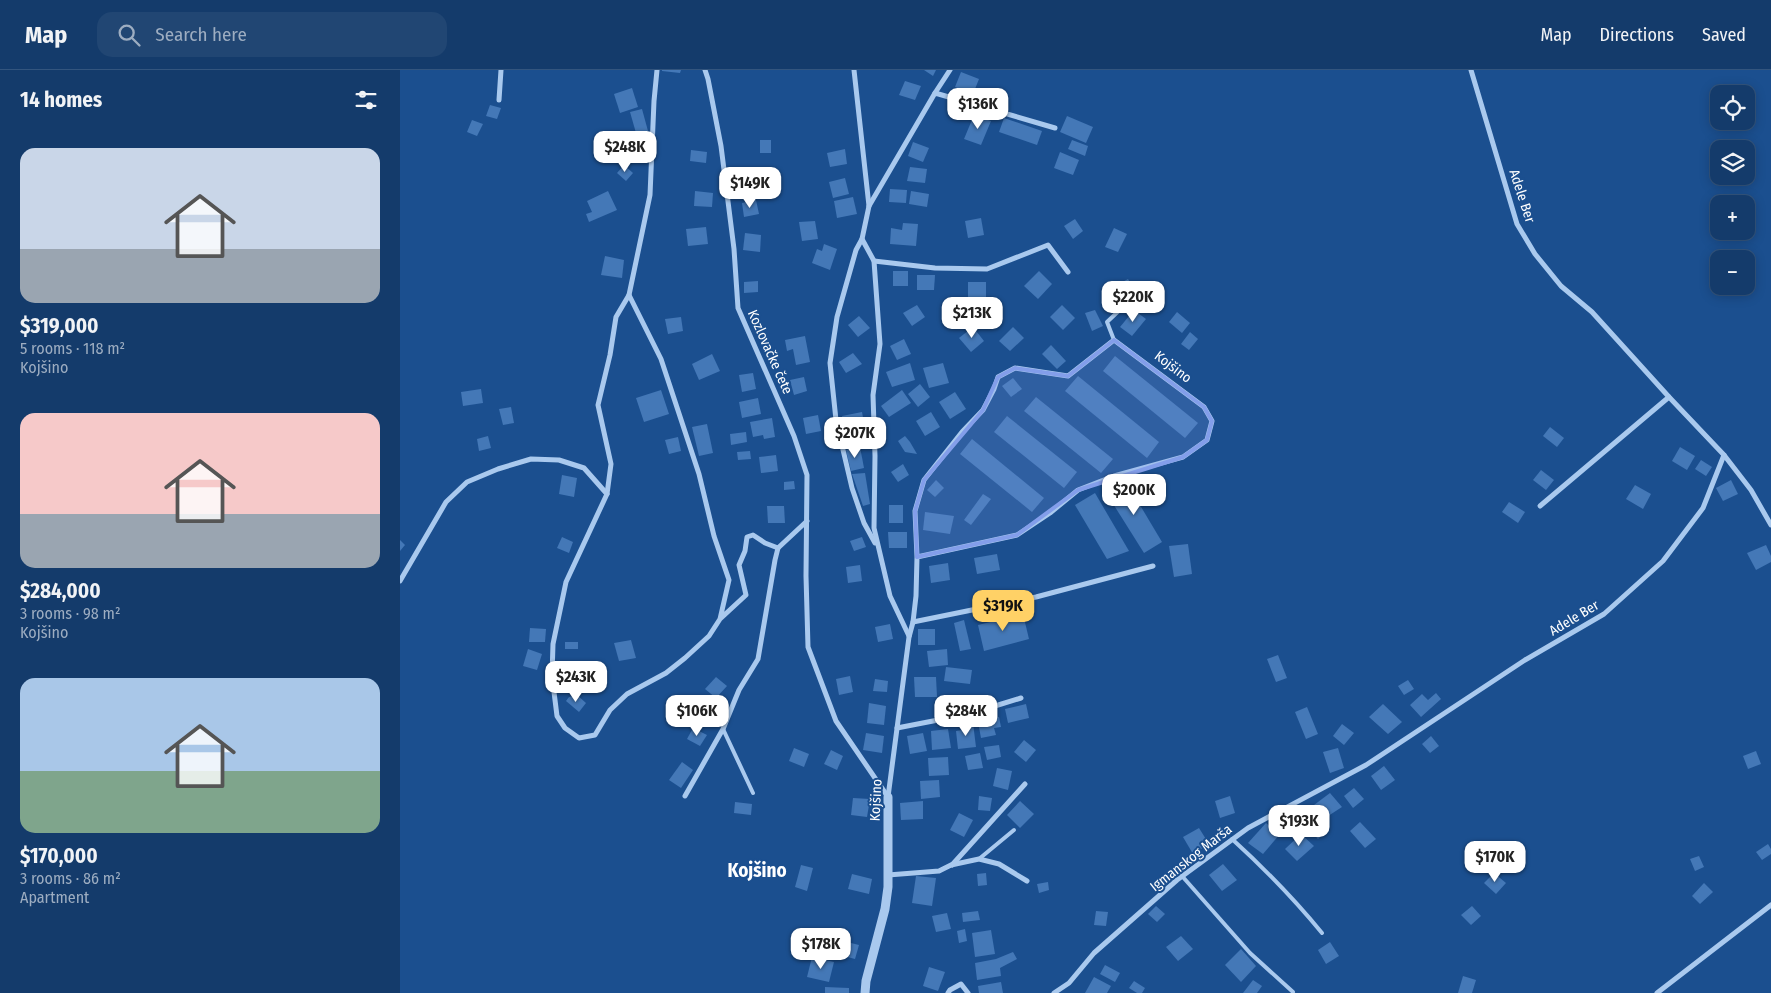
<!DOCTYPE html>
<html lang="en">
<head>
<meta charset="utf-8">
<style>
	body { margin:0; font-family:"Fira Sans Condensed",sans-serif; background:#214673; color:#f1f3f6; height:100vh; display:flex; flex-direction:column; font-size:19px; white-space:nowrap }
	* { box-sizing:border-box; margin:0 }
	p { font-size:16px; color:#9dadc1 }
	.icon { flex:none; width:28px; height:28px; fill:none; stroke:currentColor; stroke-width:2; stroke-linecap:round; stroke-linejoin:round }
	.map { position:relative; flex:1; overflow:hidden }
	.details { display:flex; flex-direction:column; background:#143b6b; width:400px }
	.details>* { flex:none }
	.fabs { position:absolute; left:1310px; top:15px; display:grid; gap:10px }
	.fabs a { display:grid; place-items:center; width:45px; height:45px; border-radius:10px; background:#143b6b; box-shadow:0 2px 12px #0003,0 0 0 1px #33557e; font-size:25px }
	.price { position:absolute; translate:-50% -42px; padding:0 11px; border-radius:10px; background:#fff; color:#222; font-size:16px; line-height:32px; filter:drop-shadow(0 1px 2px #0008) }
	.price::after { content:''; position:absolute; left:50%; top:30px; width:15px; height:11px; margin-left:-8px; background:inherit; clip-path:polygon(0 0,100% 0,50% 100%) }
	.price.active { background:#ffd166; color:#111 }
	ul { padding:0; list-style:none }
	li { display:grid; align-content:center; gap:10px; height:265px; padding:0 20px }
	li span { display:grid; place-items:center; height:155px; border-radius:15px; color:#555 }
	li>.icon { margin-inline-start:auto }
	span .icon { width:90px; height:90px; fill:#fffc; stroke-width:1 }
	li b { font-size:21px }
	h2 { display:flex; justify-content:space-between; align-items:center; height:60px; padding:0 20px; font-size:21px }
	header { display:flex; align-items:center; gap:30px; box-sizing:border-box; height:70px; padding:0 25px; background:#143b6b; border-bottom:1px solid #33557e }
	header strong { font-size:24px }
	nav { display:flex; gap:28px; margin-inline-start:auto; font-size:18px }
	.search { width:350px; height:45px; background:#214673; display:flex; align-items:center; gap:12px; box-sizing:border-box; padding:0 18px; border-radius:15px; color:#9dadc1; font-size:19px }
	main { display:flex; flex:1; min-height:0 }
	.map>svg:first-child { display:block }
	.building { fill:#4478b7 }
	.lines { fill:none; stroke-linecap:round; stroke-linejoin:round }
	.service { stroke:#a9c9ee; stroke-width:4 }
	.minor { stroke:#a9c9ee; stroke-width:5 }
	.tertiary { stroke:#a9c9ee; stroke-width:9 }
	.marked { fill:#839eea; fill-opacity:0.2; stroke:#839eea; stroke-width:4; stroke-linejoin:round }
	.labels { text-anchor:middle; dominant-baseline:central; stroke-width:4; stroke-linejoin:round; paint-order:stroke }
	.street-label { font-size:14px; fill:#fff; stroke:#1b4f8f }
	.district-label { font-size:19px; font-weight:bold; fill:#fff; stroke:#1b4f8f }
</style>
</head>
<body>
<header>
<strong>Map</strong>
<div class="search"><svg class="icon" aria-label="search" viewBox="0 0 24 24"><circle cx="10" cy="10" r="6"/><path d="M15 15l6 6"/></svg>Search here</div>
<nav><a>Map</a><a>Directions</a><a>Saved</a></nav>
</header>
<main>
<section class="details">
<h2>14 homes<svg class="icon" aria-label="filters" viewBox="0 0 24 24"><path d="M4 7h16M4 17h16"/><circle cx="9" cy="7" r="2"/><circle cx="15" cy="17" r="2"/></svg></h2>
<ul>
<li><span style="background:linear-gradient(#c9d6e8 65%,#9aa5b1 0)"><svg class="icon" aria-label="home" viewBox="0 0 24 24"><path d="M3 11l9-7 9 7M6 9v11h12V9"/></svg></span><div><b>$319,000</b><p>5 rooms · 118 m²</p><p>Kojšino</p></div></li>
<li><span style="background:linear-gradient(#f6c9c9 65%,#9aa5b1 0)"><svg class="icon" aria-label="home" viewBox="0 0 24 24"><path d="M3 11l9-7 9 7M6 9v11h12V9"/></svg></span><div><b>$284,000</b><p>3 rooms · 98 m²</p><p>Kojšino</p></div></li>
<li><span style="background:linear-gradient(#a9c7e8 60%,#7fa58c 0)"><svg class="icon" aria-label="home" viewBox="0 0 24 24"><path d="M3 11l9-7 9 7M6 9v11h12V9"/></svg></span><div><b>$170,000</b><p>3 rooms · 86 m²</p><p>Apartment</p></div></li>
</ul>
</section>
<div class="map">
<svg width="1371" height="923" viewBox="0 0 1371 923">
	<rect width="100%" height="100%" fill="#1b4f8f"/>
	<!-- building -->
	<g class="building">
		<path d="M262,0H281L280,3L262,1Z"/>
		<path d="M524,0H536L533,6Z"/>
		<path d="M561,2L579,9L573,24L555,17Z"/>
		<path d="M505,11L521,16L515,30L499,25Z"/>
		<path d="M232,18L238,37L220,43L214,24Z"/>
		<path d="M90,35L101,38L97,49L86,46Z"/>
		<path d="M242,39L248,61L236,63L230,42Z"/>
		<path d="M574,45L591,51L581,75L564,69Z"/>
		<path d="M667,46L693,57L686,73L660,62Z"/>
		<path d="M604,48L642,61L637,75L599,62Z"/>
		<path d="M72,50L83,54L77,66L67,62Z"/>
		<rect x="360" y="70" width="11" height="13"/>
		<path d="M672,70L688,76L685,86L668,79Z"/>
		<path d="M513,72L529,78L523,92L508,86Z"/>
		<path d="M445,79L447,94L430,97L427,83Z"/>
		<path d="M291,80L307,82L306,93L290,91Z"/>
		<path d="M660,82L679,90L673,105L654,98Z"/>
		<path d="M224,95L233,103L226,111L217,103Z"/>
		<path d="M510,97L527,99L525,113L507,111Z"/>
		<path d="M353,100L356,116L337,119L336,103Z"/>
		<path d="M445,108L449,124L433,128L429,112Z"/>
		<path d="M490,119L507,120L506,133L489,132Z"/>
		<path d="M208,121L217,140L189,152L186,144L192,142L187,131Z"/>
		<path d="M295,121L313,123L312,137L294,136Z"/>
		<path d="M511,121L529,124L527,137L509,134Z"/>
		<path d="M453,127L457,144L437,148L434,131Z"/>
		<path d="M356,130L359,144L344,147L342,133Z"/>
		<path d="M581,148L584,165L568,168L565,151Z"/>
		<path d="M675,149L683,161L673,169L664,156Z"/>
		<path d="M415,151L418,169L402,171L399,152Z"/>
		<path d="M503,153L518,154L516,176L490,174L491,158L502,160Z"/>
		<path d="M306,157L308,174L288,176L286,159Z"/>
		<path d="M714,158L727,164L718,182L705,177Z"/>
		<path d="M345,163L361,165L360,182L343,180Z"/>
		<path d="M424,174L437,179L430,200L412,193L417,179L422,181Z"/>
		<path d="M205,186L224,190L222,208L201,205Z"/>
		<rect x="493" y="201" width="15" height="15"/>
		<path d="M639,201L652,214L638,229L624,216Z"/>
		<path d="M517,205H535L534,220H517Z"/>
		<path d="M728,209L736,222L726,229L717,215Z"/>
		<path d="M358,211V222L344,223V212Z"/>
		<rect x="568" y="212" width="18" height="18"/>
		<path d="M517,235L525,247L512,256L503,243Z"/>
		<path d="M662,235L675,248L663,260L650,247Z"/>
		<path d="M695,240L703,256L692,261L685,243Z"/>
		<path d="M734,240L746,249L732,266L720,257Z"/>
		<path d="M777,242L790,253L782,263L769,252Z"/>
		<path d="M459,246L470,258L458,267L448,255Z"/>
		<path d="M281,247L283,261L268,264L265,249Z"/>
		<path d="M573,257L584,271L571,282L559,268Z"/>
		<path d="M613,257L624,268L610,281L599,271Z"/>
		<path d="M790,262L798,269L789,280L781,274Z"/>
		<path d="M405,266L410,292L396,295L393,279L387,281L385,270Z"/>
		<path d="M504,269L511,284L497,290L490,276Z"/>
		<path d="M651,275L666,291L657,299L642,284Z"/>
		<path d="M453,283L462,294L446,303L439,292Z"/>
		<path d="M312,284L320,301L299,310L292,294Z"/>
		<path d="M715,286L798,353L785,368L703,301Z"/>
		<path d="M510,293L515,310L492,317L486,302Z"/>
		<path d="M543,293L549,313L529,318L523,298Z"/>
		<path d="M353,303L356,319L342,322L339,305Z"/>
		<path d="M678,306L759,372L747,388L665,321Z"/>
		<path d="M404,307L407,321L394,325L390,310Z"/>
		<path d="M613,308L622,319L611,327L602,316Z"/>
		<path d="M520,314L530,327L518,337L508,324Z"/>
		<path d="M81,319L83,333L63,336L61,322Z"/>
		<path d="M261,320L269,344L244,352L236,328Z"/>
		<path d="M502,320L511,333L489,347L481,336Z"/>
		<path d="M555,322L566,339L550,349L539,332Z"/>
		<path d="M636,327L713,389L701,403L624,341Z"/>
		<path d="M358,328L361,344L342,348L339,332Z"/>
		<path d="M111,337L114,353L103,355L99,339Z"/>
		<path d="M462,342L466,363L446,367L442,346Z"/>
		<path d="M531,342L540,357L525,366L516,351Z"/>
		<path d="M418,345L421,361L406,364L403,348Z"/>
		<path d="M607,346L677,402L664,418L594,362Z"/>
		<path d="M372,348L375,367L364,369L363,365L353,367L350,352Z"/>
		<path d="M307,354L313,383L299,386L292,357Z"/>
		<path d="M1150,357L1164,368L1157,377L1143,366Z"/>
		<path d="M346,362L347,372L331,375L330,364Z"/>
		<path d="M88,366L91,378L79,381L77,369Z"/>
		<path d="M505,366L510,372L517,384L505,382L498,371Z"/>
		<path d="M278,367L281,381L269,384L265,370Z"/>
		<path d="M572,369L644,428L632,442L560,384Z"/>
		<path d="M460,377L464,398L451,401L446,380Z"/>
		<path d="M1280,377L1295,386L1287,400L1272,391Z"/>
		<path d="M350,381L351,389L338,390L337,382Z"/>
		<path d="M376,385L378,401L361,403L359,387Z"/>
		<path d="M1301,390L1312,397L1306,406L1295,399Z"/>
		<path d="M503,394L509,405L498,412L491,402Z"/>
		<path d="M1141,400L1154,410L1146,420L1133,410Z"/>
		<path d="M465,403L470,434L463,436L452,404Z"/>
		<path d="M162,405L177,408L174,427L159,424Z"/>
		<path d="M536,410L544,418L535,427L527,420Z"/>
		<path d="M725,410L762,472L744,483L705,421Z"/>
		<path d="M1331,410L1338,424L1323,431L1316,418Z"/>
		<path d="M394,411L395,419L384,420V412Z"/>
		<path d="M1235,415L1251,424L1243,439L1226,429Z"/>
		<path d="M695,423L729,481L707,489L675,435Z"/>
		<path d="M583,424L591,429L571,455L564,450Z"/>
		<path d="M1109,432L1125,442L1118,453L1102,442Z"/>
		<rect x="489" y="435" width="14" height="18"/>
		<path d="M367,436H384L385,453H368Z"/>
		<path d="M525,442L554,446L550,464L523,460Z"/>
		<path d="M488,462H507V478H489Z"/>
		<path d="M162,467L173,472L169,483L157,478Z"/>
		<path d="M462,467L466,477L454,481L450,471Z"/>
		<path d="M0,470L5,475L0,481Z"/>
		<path d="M788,474L792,504L774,507L769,476Z"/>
		<path d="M1366,475L1371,486V492L1356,500L1347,483Z"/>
		<path d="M597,484L600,500L577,504L574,488Z"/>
		<path d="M548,493L550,510L531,513L529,496Z"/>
		<path d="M460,495L462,511L448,513L446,497Z"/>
		<path d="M623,544L629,569L584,581L578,555Z"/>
		<path d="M564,550L571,579L560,581L554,553Z"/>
		<path d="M490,554L493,569L478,572L475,557Z"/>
		<path d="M130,558L146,559L145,572H129Z"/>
		<rect x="518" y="559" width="17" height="16"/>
		<path d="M231,570L236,588L219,591L214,573Z"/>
		<rect x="165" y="572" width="13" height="7"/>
		<path d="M128,579L142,584L137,600L123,596Z"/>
		<path d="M547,579L548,595L529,597L527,581Z"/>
		<path d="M878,585L887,608L876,612L867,589Z"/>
		<path d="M546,597L572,600L570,614L544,611Z"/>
		<path d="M188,599L200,609L192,619L180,609Z"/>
		<path d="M450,606L453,622L439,625L436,609Z"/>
		<path d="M316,607L327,616L316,628L305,619Z"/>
		<path d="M514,607H536L537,627H515Z"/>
		<path d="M475,609L488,611L487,622L473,621Z"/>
		<path d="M1008,610L1014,619L1004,625L998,616Z"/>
		<path d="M1036,623L1041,629L1021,647L1010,635L1022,624L1028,630Z"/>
		<path d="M177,625L186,633L179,642L166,631L169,627Z"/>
		<path d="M469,633L486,636L484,655L467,653Z"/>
		<path d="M626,634L629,648L608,653L605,639Z"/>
		<path d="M983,634L1002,652L988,664L969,647Z"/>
		<path d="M907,637L918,664L906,669L895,642Z"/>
		<path d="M599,647L601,657L594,658L596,665L581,668L578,652Z"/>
		<path d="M573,653L576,677L558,679L556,661L562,660L561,655Z"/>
		<path d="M942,654L954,663L944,675L933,666Z"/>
		<path d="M293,658L307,665L300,676L287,669Z"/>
		<path d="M548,659L551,678L532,680L531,661Z"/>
		<path d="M466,663L484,666L482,683L463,680Z"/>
		<path d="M523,663L527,681L510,684L507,666Z"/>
		<path d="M1031,666L1039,676L1030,683L1022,674Z"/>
		<path d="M624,670L636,680L626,692L614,682Z"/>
		<path d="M599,675L601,687L587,690L584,677Z"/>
		<path d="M394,678L409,684L404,697L389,691Z"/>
		<path d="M938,678L944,698L930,703L923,682Z"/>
		<path d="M431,680L443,686L437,700L424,694Z"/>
		<path d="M1356,681L1361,694L1348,699L1343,686Z"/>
		<path d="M580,683L583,698L568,700L565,686Z"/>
		<path d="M548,687L549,705L529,706L528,688Z"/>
		<path d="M282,692L293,700L281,718L269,710Z"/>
		<path d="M984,696L995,710L981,720L971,706Z"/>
		<path d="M597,698L612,701L608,720L593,716Z"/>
		<path d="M539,710L540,727L521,729L520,711Z"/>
		<path d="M954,718L964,729L953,738L944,726Z"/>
		<path d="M930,723L942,737L925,748L914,735Z"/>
		<path d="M579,726L592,728L590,741L578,740Z"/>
		<path d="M830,726L835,743L820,748L815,731Z"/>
		<path d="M453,728L470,729L467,747L451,745Z"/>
		<path d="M523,731V749L501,750L500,733Z"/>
		<path d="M620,731L634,744L620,758L607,745Z"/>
		<path d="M335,732L352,734L351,745L334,743Z"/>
		<path d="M559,743L573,750L564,767L550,760Z"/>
		<path d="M918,747L929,758L918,769L907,757Z"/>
		<path d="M960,752L976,769L965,778L950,761Z"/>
		<path d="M866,753L880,764L863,784L848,773Z"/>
		<path d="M799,758L809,774L793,784L783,767Z"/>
		<path d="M901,764L914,776L897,791L885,779Z"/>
		<path d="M1368,774L1371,779V784L1362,790L1356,782Z"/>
		<path d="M1299,786L1304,797L1295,801L1290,789Z"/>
		<path d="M823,794L837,810L822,821L809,805Z"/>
		<path d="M401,795L413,798L407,821L395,817Z"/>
		<path d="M586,803L587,815L578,816L577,804Z"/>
		<path d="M1094,803L1106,813L1096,824L1084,813Z"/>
		<path d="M452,804L472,809L469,824L448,819Z"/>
		<path d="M516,806L536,808L532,836L512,833Z"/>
		<path d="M648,812L649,820L639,823L637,814Z"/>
		<path d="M1304,813L1313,822L1300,834L1292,826Z"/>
		<path d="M756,836L765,844L757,852L748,844Z"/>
		<path d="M1072,836L1081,846L1071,855L1061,845Z"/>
		<path d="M578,841L580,850L563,852L562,843Z"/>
		<path d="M696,841L708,842L706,856L694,855Z"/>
		<path d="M547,843L551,859L536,862L532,846Z"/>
		<path d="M565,859L567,871L559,873L557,861Z"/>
		<path d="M591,860L595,884L575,887L572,863Z"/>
		<path d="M781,866L793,879L778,891L766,877Z"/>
		<path d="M443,871L459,875L455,889L440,885Z"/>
		<path d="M930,872L939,886L926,894L918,880Z"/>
		<path d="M841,879L856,896L841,912L825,895Z"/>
		<path d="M613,882L617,889L600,898L601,906L577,910L575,893L596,889Z"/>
		<path d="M412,887L434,892L429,912L407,907Z"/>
		<path d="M705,895L720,903L715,912L700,904Z"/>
		<path d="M529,897L545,902L538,921L523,916Z"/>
		<path d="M1063,906L1076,910L1072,923H1058Z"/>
		<path d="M694,907L711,916L707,923H685Z"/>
		<path d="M853,910L862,916L857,923H843Z"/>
		<path d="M734,911L745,918L742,923H737L729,918Z"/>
		<path d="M601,912L603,923H579L578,916Z"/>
		<path d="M425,917L449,918V923H425Z"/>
	</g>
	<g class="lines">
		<!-- service -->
		<g class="service">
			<path d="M714,270L707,252L725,235L737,227L756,240"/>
			<path d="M323,659L353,723"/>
			<path d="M832,769C865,799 894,829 922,863"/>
			<path d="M579,789L614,760"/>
			<path d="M782,806L850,883L893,922"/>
		</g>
		<!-- minor -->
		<g class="minor">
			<path d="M305,0L308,9L321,76L334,179L338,238L394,366L407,405L406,506L408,577L436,651L488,727"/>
			<path d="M454,0L469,136L462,169L474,191L480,274L473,325L475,386L474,458L490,526L509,566"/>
			<path d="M1071,0L1117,154L1135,184L1161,216L1192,242L1269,327L1324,385L1351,420L1371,455"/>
			<path d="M535,23L550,0"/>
			<path d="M99,30L101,0"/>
			<path d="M469,136L535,23L655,58"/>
			<path d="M462,169L456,180L437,247L430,293L436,350L452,418L464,453L475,473"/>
			<path d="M474,191L535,198L587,199L648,175L668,202"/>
			<path d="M229,225L250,125L254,31L257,0"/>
			<path d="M1140,436L1269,327"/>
			<path d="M0,511L46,432L67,412L98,399L131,389L159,390L184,398L207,424"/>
			<path d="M320,549L309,566L285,588L266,603L227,624L210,640L195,665L179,668L165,658L157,646L152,606L153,574L166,512L207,424L211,394L198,335L210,285L216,247L229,225L261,289L299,404L314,466L329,510L320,549L346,525L339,495L345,481L347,467L353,465L365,473L378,478L407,451"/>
			<path d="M513,552L636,527L753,496"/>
			<path d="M497,658L569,644L621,628"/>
			<path d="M285,726L323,659L339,620L358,589L375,490L378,478"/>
			<path d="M488,727L509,567L513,552L516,526L517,487L515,441L524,410L562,362L583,340L594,319L598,307L615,298L668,306L714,270L804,337L812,351L807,370L783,387L714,406L678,420L650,443L617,465L517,487"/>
			<path d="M552,795L625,714"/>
			<path d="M488,805L539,801L551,795L579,789L599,794L627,811"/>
			<path d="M548,923L550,920L561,914L568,923"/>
			<path d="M654,923L669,913L694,883L777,810L848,758L966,695L1125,590L1204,544L1263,491L1303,438L1324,385"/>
			<path d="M1257,923L1371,835"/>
		</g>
		<!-- tertiary -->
		<path class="tertiary" d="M465,923L466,911L485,839L488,817V727"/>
	</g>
	<!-- marked area -->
	<path class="marked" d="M714,270L804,337L812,351L807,370L783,387L678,420L617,465L517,487L515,441L524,410L583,340L598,307L615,298L668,306Z"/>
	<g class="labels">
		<!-- street labels -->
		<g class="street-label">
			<text transform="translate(1122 126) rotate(72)">Adele Ber</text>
			<text transform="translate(370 282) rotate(66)">Kozlovačke čete</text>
			<text transform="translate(773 297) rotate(37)">Kojšino</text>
			<text transform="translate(1174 548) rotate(-31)">Adele Ber</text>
			<text transform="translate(476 730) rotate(-87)">Kojšino</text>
			<text transform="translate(791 788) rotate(-38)">Igmanskog Marša</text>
		</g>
		<!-- district labels -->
		<g class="district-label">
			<text x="357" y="800">Kojšino</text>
		</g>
	</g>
</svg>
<div class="fabs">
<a><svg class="icon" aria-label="locate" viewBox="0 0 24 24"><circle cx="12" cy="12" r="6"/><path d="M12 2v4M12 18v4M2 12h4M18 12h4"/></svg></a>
<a><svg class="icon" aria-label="layers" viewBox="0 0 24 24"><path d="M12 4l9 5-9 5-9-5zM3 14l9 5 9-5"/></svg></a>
<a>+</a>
<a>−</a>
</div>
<b class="price" style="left:578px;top:60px">$136K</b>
<b class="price" style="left:225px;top:103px">$248K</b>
<b class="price" style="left:350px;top:139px">$149K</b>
<b class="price" style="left:733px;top:253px">$220K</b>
<b class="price" style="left:572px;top:269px">$213K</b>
<b class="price" style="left:455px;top:389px">$207K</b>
<b class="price" style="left:734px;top:446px">$200K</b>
<b class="price active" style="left:603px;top:562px">$319K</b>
<b class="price" style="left:176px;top:633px">$243K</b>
<b class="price" style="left:297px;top:667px">$106K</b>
<b class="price" style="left:566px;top:667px">$284K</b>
<b class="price" style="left:899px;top:777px">$193K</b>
<b class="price" style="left:1095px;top:813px">$170K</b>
<b class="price" style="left:421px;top:900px">$178K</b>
</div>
</main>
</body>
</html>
